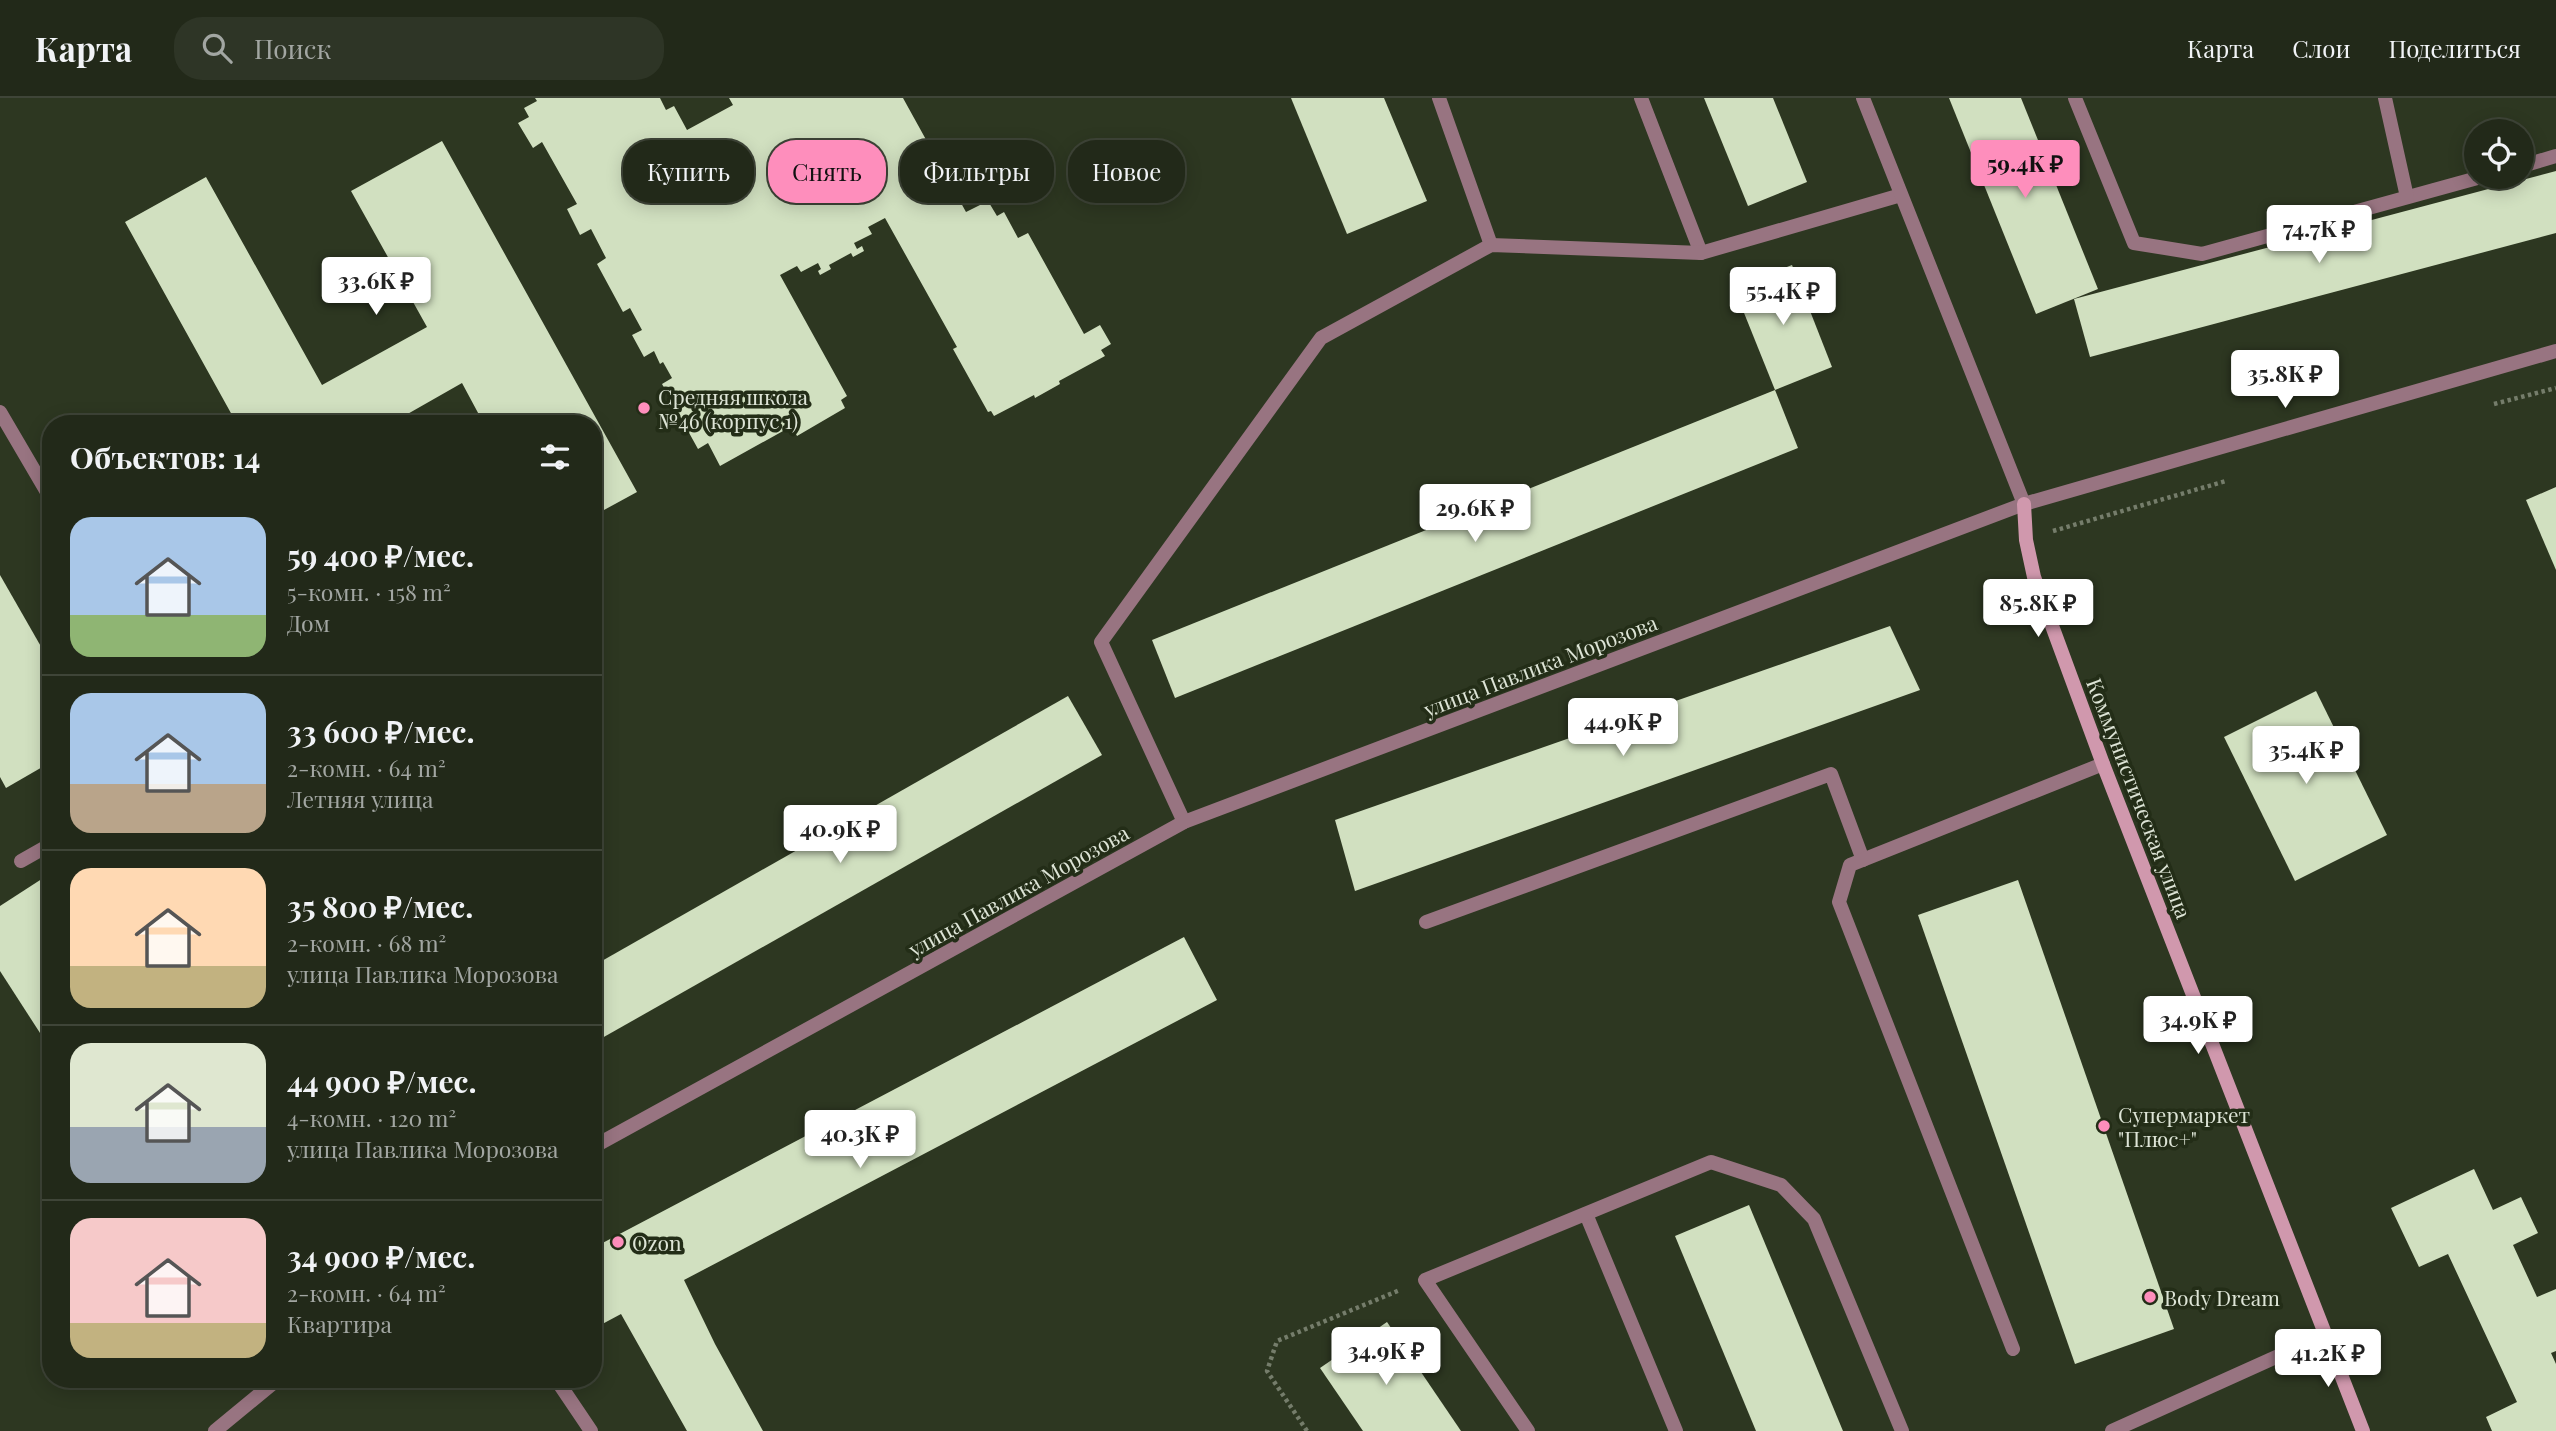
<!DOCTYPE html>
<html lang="ru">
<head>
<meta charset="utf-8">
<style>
	body { margin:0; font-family:"Playfair Display",serif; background:#2e3526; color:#f1f3f6; height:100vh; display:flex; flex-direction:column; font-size:26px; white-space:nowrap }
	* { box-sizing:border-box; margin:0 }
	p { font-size:23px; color:#a2a6a2 }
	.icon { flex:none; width:38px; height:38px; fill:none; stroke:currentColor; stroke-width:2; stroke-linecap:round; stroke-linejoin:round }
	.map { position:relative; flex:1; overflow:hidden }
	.side { position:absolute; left:42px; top:317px; width:560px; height:973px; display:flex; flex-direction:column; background:#222919; border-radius:28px; box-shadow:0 4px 18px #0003,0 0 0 2px #3f4538 }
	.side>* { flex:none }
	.banner { position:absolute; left:623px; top:42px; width:665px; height:63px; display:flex; gap:14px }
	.buttons { position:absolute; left:2464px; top:21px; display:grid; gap:14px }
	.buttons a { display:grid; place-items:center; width:70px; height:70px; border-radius:50%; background:#222919; box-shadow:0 4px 18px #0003,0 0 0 2px #3f4538; font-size:35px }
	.price { position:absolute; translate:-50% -60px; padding:0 16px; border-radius:7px; background:#fff; color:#222; font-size:23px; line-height:46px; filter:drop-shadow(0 2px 4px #0008) }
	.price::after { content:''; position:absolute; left:50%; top:42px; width:21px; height:16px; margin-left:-10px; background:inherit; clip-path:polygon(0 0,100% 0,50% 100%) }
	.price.on { background:#fe8ebc; color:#111 }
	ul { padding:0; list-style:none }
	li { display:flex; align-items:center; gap:21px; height:175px; padding:0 28px }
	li+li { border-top:2px solid #3f4538 }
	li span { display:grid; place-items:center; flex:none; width:196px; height:140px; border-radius:21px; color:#555 }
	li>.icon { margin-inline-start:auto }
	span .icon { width:84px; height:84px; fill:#fffc; stroke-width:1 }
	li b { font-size:30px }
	h2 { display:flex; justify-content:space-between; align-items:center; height:84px; padding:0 28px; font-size:30px }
	.chip { padding:0 24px; border-radius:28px; background:#222919; box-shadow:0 4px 18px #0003,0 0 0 2px #3f4538; font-size:24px; line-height:63px }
	.chip.on { background:#fe8ebc; color:#111 }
	header { display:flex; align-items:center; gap:42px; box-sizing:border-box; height:98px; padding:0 35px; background:#222919; border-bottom:2px solid #3f4538 }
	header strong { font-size:33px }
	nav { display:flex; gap:38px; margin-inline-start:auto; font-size:24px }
	.search { width:490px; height:63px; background:#2e3526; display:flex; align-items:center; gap:18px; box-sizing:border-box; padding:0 24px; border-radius:28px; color:#a2a6a2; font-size:26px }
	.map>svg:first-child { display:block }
	.building { fill:#d1e0c0 }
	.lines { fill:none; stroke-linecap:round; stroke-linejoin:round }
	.path { stroke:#757d6b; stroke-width:4.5; stroke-dasharray:3.5 3.5; stroke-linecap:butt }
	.service { stroke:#987481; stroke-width:14 }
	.minor { stroke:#987481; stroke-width:14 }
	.tertiary { stroke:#987481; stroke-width:14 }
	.secondary { stroke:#d098ad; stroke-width:14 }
	.poi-dot { fill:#fe8ebc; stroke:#232d17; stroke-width:2.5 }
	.labels { text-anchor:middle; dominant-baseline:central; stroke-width:7; stroke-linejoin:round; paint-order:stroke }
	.poi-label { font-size:21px; fill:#dde4d6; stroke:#232d17; text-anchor:start }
	.street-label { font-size:21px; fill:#dde4d6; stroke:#232d17 }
</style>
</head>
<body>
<header>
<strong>Карта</strong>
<div class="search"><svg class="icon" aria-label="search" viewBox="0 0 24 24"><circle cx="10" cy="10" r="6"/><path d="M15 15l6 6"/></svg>Поиск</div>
<nav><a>Карта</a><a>Слои</a><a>Поделиться</a></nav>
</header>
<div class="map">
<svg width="2556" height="1333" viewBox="0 0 2556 1333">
	<rect width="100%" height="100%" fill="#2d3721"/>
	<!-- building -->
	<g class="building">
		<path d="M535,0H660L666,12L674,8L687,32L733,7L729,0H903L966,114L988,103L997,118L1004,114L1018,140L1028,135L1084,236L1100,227L1111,246L1101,252L1105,258L1059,283L1060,286L1035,300L1034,297L994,318L991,313L988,314L953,251L957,249L885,120L868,129L872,136L854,145L857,151L862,148L864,153L853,159L851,155L829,167L831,171L820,177L818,173L821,171L818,165L801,174L797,168L780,177L847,298L841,302L845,310L797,338L792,328L720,368L708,345L698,351L662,286L672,280L663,264L660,266L654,253L644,259L632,237L642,232L630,210L623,214L597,166L606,160L591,131L580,137L567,111L577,106L542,44L533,50L518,25L529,19L524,10L537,3Z"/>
		<path d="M1291,0H1384L1427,103L1347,136Z"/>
		<path d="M1704,0H1773L1807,84L1748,108Z"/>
		<path d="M1949,0H2021L2098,191L2036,216Z"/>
		<path d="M442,43L637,394L593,418V326H484L462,285L390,326H237L125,124L206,79L322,287L427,229L351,93Z"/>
		<path d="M2556,73V135L2090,259L2074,201Z"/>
		<path d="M1792,167L1832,269L1775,292L1734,190Z"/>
		<path d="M1775,292L1798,350L1175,600L1152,542Z"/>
		<path d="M2556,389V472L2526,402Z"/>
		<path d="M0,477L51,566V664L6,690L0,679Z"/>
		<path d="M1890,528L1920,592L1355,793L1335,722Z"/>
		<path d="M2316,593L2387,737L2295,783L2224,639Z"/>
		<path d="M1068,598L1102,657L595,944L593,868Z"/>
		<path d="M51,775V952L0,873V808Z"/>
		<path d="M2018,782L2174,1231L2075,1266L1918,817Z"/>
		<path d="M1184,839L1217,902L684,1182L715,1246L763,1333H687L621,1216L593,1231V1150Z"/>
		<path d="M2474,1071L2493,1112L2521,1099L2538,1135L2513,1147L2537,1199L2556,1191V1253L2551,1255L2556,1266V1333H2492L2486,1319L2517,1304L2448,1156L2419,1169L2391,1110Z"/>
		<path d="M1749,1107L1843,1333H1756L1675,1138Z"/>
		<path d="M1387,1224L1461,1333H1363L1320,1270Z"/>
	</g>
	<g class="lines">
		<!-- path -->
		<g class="path">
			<path d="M2494,306L2556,290"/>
			<path d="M2053,433L2226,383"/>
			<path d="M1307,1333L1267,1273L1277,1243L1400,1192"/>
		</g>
		<!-- service -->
		<g class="service">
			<path d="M1439,0L1491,147"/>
			<path d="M1641,0L1701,155"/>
			<path d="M2075,0L2134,145L2202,156L2481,79"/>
			<path d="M2385,0L2407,99"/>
			<path d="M2522,68L2556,58"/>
			<path d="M1184,724L1101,544L1321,240L1491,147L1701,155L1901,97"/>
			<path d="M1426,824L1831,676L1863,762"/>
			<path d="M1586,1116L1676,1333"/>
			<path d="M2013,1251L1839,804L1850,767L2103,666"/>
			<path d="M1528,1333L1425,1182L1711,1064L1781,1087L1814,1121L1902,1333"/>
			<path d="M2112,1333L2325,1237"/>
		</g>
		<!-- minor -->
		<path class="minor" d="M21,763L51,746"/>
		<!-- tertiary -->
		<g class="tertiary">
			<path d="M1863,0L2024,406"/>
			<path d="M0,314L51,401"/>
			<path d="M593,1049L1184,724L2024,406L2556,253"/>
			<path d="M556,1281L591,1333"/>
			<path d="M215,1333L278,1281"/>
		</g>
		<!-- secondary -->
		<path class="secondary" d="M2024,406L2026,442L2034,479L2103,666L2363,1333"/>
	</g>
	<!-- markers -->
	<g class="poi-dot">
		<circle cx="644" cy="310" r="7"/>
		<circle cx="2104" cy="1028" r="7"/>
		<circle cx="618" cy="1144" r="7"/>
		<circle cx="2150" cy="1199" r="7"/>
	</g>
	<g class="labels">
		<!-- poi labels -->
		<g class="poi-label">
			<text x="658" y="298">Средняя школа<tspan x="658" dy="24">№46 (корпус 1)</tspan></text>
			<text x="2118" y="1016">Супермаркет<tspan x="2118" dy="24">"Плюс+"</tspan></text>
			<text x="632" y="1144">Ozon</text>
			<text x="2164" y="1199">Body Dream</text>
		</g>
		<!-- street labels -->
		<g class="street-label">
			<text transform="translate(1540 567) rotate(-21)">улица Павлика Морозова</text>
			<text transform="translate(2140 700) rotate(69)">Коммунистическая улица</text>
			<text transform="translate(1018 792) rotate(-29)">улица Павлика Морозова</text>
		</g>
	</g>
</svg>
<div class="buttons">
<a><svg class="icon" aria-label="locate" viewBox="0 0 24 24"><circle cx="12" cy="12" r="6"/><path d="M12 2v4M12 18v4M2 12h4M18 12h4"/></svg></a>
</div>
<b class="price on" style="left:2025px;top:102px">59.4K ₽</b>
<b class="price" style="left:2319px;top:167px">74.7K ₽</b>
<b class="price" style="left:376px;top:219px">33.6K ₽</b>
<b class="price" style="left:1783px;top:229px">55.4K ₽</b>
<b class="price" style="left:2285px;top:312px">35.8K ₽</b>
<b class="price" style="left:1475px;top:446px">29.6K ₽</b>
<b class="price" style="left:2038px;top:541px">85.8K ₽</b>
<b class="price" style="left:1623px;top:660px">44.9K ₽</b>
<b class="price" style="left:2306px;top:688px">35.4K ₽</b>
<b class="price" style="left:840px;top:767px">40.9K ₽</b>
<b class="price" style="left:2198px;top:958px">34.9K ₽</b>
<b class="price" style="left:860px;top:1072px">40.3K ₽</b>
<b class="price" style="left:1386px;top:1289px">34.9K ₽</b>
<b class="price" style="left:2328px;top:1291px">41.2K ₽</b>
<div class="banner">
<a class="chip">Купить</a>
<a class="chip on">Снять</a>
<a class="chip">Фильтры</a>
<a class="chip">Новое</a>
</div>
<section class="side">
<h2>Объектов: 14<svg class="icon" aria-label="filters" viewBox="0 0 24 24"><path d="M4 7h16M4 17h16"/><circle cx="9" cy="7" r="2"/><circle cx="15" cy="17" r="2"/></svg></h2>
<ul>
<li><span style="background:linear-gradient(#a9c7e8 70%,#8fb573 0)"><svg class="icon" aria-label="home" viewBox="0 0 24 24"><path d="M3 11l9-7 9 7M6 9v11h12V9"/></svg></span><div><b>59 400 ₽/мес.</b><p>5-комн. · 158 m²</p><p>Дом</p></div></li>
<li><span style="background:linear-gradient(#a9c7e8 65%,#b9a48a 0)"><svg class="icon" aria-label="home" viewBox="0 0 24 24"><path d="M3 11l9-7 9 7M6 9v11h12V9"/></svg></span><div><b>33 600 ₽/мес.</b><p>2-комн. · 64 m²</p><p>Летняя улица</p></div></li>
<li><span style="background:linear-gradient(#ffd9b3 70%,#c2b280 0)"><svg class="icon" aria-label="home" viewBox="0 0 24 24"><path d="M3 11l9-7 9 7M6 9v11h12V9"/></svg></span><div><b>35 800 ₽/мес.</b><p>2-комн. · 68 m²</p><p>улица Павлика Морозова</p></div></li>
<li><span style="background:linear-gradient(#dfe7d0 60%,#9aa5b1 0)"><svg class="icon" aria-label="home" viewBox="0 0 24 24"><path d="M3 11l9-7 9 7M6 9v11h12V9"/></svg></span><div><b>44 900 ₽/мес.</b><p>4-комн. · 120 m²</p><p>улица Павлика Морозова</p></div></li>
<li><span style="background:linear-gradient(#f6c9c9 75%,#c2b280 0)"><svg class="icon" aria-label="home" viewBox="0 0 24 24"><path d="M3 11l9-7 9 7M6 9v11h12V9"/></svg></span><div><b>34 900 ₽/мес.</b><p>2-комн. · 64 m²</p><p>Квартира</p></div></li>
</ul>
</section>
</div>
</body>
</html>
